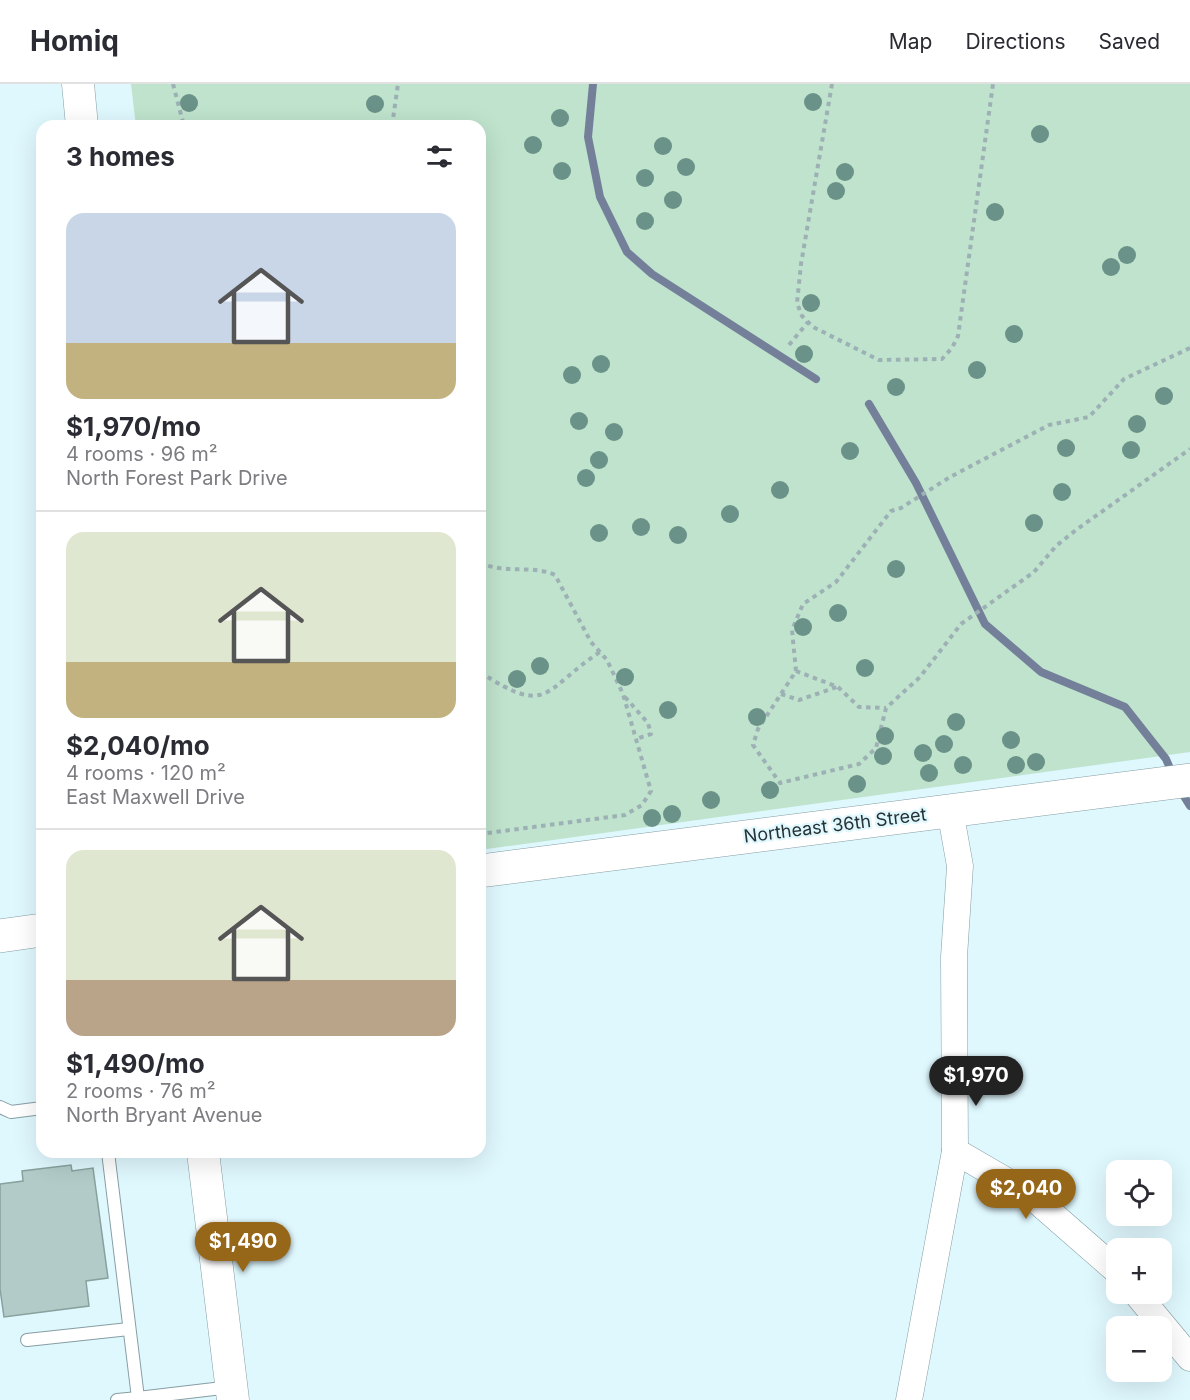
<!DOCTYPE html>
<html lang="en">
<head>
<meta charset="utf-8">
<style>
	body { margin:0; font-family:Inter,sans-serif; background:#f2f2f3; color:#2b2b33; height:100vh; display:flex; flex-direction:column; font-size:22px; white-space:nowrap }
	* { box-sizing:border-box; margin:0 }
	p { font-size:20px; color:#7c7c81 }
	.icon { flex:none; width:33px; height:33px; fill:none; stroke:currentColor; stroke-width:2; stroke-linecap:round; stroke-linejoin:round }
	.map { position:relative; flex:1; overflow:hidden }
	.side { position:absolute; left:36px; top:36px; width:450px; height:1038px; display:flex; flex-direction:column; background:#fff; border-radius:18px; box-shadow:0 6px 24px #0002 }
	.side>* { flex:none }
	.fabs { position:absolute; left:1106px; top:1076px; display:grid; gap:12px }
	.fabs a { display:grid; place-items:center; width:66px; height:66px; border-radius:12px; background:#fff; box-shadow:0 6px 24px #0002; font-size:30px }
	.price { position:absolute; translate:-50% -51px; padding:0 14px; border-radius:21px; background:#976719; color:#fff; font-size:20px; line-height:39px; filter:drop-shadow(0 2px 3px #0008) }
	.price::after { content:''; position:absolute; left:50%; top:36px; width:18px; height:14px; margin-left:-9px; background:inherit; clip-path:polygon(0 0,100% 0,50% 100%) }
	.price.selected { background:#222; color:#fff }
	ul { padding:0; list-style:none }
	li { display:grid; align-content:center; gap:12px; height:318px; padding:0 30px }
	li+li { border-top:2px solid #e1e1e2 }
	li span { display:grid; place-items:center; height:186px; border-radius:18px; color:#555 }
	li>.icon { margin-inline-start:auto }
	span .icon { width:108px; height:108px; fill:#fffc; stroke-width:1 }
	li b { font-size:26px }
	h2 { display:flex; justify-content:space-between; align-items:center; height:72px; padding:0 30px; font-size:26px }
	header { display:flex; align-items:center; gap:36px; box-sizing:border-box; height:84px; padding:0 30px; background:#fff; border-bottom:2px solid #e1e1e2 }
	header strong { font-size:28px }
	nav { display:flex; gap:33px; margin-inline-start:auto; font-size:21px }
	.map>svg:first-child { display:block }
	.green { fill:#bfe3cd }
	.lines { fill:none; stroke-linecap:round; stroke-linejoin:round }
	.stream { stroke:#74809a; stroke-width:8 }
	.building { fill:#b2cbc8; stroke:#88a19d; stroke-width:1.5 }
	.service-casing { stroke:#869ea3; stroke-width:14 }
	.minor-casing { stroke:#869ea3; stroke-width:27 }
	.tertiary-casing { stroke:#869ea3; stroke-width:33 }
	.secondary-casing { stroke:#869ea3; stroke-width:34 }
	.path { stroke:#9db1b5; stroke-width:4; stroke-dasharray:4.5 4.5; stroke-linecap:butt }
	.service { stroke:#fff; stroke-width:12 }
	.minor { stroke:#fff; stroke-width:26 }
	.tertiary { stroke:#fff; stroke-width:32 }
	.secondary { stroke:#fff; stroke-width:33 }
	.tree { fill:#6b9288 }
	.labels { text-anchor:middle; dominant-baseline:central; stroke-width:4.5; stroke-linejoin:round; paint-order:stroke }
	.street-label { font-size:18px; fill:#273133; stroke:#dff8fe }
</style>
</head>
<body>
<header>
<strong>Homiq</strong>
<nav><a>Map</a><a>Directions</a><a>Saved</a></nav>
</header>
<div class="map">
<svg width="1190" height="1316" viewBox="0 0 1190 1316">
	<rect width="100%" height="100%" fill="#dff8fe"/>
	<!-- green -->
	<path class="green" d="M131,0H1190V668L480,766V42H136Z"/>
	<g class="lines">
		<!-- stream -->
		<g class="stream">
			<path d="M593,0L588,53L600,113L627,168L652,190L816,295"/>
			<path d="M869,320L916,399L985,540L1041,588L1125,623L1166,675L1172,689"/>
			<path d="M1180,706L1190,722"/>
		</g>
	</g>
	<!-- building -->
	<path class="building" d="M71,1081L72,1087L93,1084L108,1194L86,1197L89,1222L4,1233L0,1205V1100L23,1097L22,1087Z"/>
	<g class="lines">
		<!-- service casing -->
		<g class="service-casing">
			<g id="service">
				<path d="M0,1023L11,1028L42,1024"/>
				<path d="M108,1068L138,1314L231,1303"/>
				<path d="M27,1256L129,1245"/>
				<path d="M117,1316L138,1314"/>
			</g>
		</g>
		<!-- minor casing -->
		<g class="minor-casing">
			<g id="minor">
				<path d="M955,1067L1029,1110L1116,1186"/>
				<path d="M1136,1209L1190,1274"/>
				<path d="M909,1316L955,1067L954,873L960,782L950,726"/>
			</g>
		</g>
		<!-- tertiary casing -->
		<g class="tertiary-casing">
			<g id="tertiary">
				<path d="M78,0L82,42"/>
				<path d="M203,1068L233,1316"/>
			</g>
		</g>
		<!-- secondary casing -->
		<g class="secondary-casing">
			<g id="secondary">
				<path d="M480,787L1190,696"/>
				<path d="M0,852L42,846"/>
			</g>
		</g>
		<!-- path -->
		<g class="path">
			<path d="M173,0L184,42"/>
			<path d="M832,0L801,180L797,219L802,232L813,243L879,276L942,275L952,264L958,252L993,0"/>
			<path d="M392,42L398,0"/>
			<path d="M789,261L808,238"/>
			<path d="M1190,264L1124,295L1089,333L1049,341L950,393L901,424L891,427L836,498L803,520L792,546L796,587L758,645L753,661L780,699L859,680L876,664L886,624L920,593L961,540L1034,488L1056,462L1076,446L1190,365"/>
			<path d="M480,478C503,491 531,480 555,491L591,558L607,576L623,610L651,707L642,721L625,731L480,750"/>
			<path d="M796,587L838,603L859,623L886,624"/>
			<path d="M480,588C550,634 543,605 600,568"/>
			<path d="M781,610L799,616L837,603"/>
			<path d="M625,613L648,639L651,650L636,655"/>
		</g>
		<!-- service -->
		<use href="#service" class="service"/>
		<!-- minor -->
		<use href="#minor" class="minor"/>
		<!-- tertiary -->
		<use href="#tertiary" class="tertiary"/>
		<!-- secondary -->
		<use href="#secondary" class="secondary"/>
	</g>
	<!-- trees -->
	<g class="tree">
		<circle cx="813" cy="18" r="9"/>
		<circle cx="189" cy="19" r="9"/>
		<circle cx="375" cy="20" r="9"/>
		<circle cx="560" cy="34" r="9"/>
		<circle cx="1040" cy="50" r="9"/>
		<circle cx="533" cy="61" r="9"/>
		<circle cx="663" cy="62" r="9"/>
		<circle cx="686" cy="83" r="9"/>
		<circle cx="562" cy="87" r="9"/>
		<circle cx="845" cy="88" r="9"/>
		<circle cx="645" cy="94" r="9"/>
		<circle cx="836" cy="107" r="9"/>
		<circle cx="673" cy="116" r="9"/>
		<circle cx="995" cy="128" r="9"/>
		<circle cx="645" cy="137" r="9"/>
		<circle cx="1127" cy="171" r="9"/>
		<circle cx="1111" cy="183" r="9"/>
		<circle cx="811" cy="219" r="9"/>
		<circle cx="1014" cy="250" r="9"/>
		<circle cx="804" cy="270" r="9"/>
		<circle cx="601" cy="280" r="9"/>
		<circle cx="977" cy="286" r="9"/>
		<circle cx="572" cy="291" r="9"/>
		<circle cx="896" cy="303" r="9"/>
		<circle cx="1164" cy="312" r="9"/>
		<circle cx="579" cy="337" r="9"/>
		<circle cx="1137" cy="340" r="9"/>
		<circle cx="614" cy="348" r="9"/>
		<circle cx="1066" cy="364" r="9"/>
		<circle cx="1131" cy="366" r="9"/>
		<circle cx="850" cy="367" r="9"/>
		<circle cx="599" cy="376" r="9"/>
		<circle cx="586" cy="394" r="9"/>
		<circle cx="780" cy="406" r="9"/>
		<circle cx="1062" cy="408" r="9"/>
		<circle cx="730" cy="430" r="9"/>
		<circle cx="1034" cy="439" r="9"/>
		<circle cx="641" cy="443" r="9"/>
		<circle cx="599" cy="449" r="9"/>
		<circle cx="678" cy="451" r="9"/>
		<circle cx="896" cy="485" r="9"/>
		<circle cx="838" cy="529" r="9"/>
		<circle cx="803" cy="543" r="9"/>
		<circle cx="540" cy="582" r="9"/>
		<circle cx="865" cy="584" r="9"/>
		<circle cx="625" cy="593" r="9"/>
		<circle cx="517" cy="595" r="9"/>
		<circle cx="668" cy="626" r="9"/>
		<circle cx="757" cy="633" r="9"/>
		<circle cx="956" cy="638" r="9"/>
		<circle cx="885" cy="652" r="9"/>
		<circle cx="1011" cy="656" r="9"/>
		<circle cx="944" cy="660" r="9"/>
		<circle cx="923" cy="669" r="9"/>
		<circle cx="883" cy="672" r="9"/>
		<circle cx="1036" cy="678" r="9"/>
		<circle cx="963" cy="681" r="9"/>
		<circle cx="1016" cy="681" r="9"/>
		<circle cx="929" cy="689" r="9"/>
		<circle cx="857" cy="700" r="9"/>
		<circle cx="770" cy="706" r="9"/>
		<circle cx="711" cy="716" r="9"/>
		<circle cx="672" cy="730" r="9"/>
		<circle cx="652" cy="734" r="9"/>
	</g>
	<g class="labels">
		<!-- street labels -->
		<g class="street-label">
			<text transform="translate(835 741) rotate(-7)">Northeast 36th Street</text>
		</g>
	</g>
</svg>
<div class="fabs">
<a><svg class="icon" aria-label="locate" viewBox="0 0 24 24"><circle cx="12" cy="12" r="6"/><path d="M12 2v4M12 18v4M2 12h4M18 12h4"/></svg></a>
<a>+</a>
<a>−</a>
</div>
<b class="price selected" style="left:976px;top:1023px">$1,970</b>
<b class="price" style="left:1026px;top:1136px">$2,040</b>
<b class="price" style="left:243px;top:1189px">$1,490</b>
<section class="side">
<h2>3 homes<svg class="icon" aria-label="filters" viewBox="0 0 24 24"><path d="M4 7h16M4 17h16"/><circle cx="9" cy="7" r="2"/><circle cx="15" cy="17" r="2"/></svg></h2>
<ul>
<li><span style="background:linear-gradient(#c9d6e8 70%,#c2b280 0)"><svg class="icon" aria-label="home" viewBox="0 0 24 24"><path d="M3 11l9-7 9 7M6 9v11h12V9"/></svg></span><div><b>$1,970/mo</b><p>4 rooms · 96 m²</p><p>North Forest Park Drive</p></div></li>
<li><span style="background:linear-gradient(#dfe7d0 70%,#c2b280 0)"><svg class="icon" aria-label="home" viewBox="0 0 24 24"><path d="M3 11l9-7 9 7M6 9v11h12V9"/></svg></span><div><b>$2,040/mo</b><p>4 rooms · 120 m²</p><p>East Maxwell Drive</p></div></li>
<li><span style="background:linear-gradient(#dfe7d0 70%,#b9a48a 0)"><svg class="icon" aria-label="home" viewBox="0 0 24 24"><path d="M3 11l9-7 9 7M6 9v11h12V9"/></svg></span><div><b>$1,490/mo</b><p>2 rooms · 76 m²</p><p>North Bryant Avenue</p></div></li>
</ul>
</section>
</div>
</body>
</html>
